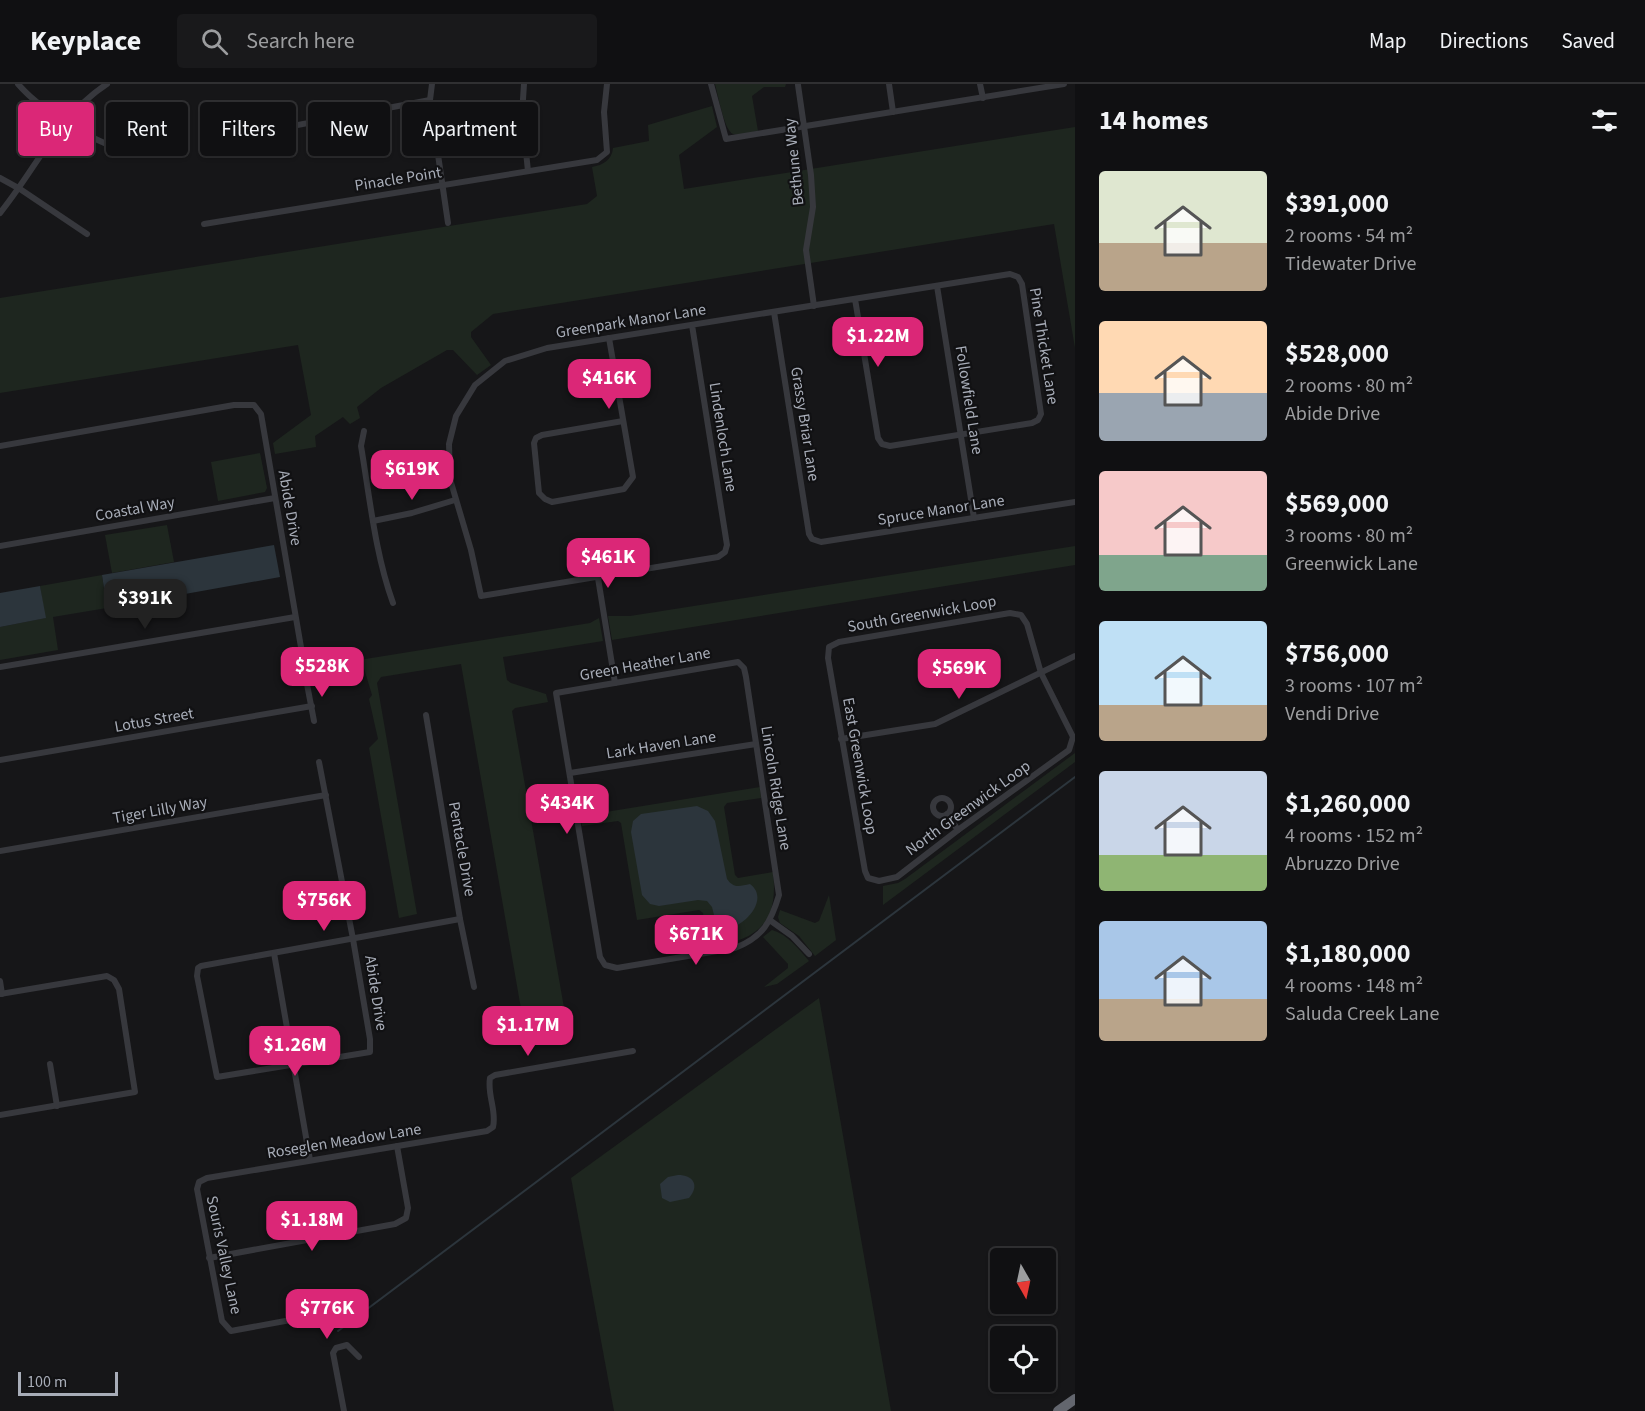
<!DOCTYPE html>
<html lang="en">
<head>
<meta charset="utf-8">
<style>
	body { margin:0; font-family:"Source Sans 3",sans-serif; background:#19191b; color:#f1f3f6; height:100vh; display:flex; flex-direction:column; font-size:22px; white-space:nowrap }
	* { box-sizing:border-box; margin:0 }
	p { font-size:20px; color:#9c9d9f }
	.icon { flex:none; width:33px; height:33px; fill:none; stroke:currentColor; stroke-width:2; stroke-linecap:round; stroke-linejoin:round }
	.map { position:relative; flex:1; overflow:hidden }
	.panel { display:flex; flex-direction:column; background:#101012; width:570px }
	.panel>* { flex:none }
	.banner { position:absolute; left:18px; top:18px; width:570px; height:54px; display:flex; gap:12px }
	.needle { width:39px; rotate:171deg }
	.fabs { position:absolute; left:990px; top:1164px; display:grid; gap:12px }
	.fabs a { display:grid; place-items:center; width:66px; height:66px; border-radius:6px; background:#101012; box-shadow:0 2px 4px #0004,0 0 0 2px #303032; font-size:30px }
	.scale { position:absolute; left:18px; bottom:15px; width:100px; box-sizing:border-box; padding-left:6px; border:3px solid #a8adb8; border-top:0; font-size:16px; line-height:21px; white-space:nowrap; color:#a8adb8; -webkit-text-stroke:4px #111113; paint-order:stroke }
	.price { position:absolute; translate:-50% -51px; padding:0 14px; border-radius:12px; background:#db2777; color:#fff; font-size:20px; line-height:39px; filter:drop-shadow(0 2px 3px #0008) }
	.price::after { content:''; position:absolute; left:50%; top:36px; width:18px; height:14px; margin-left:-9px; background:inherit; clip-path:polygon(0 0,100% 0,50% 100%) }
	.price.on { background:#222; color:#fff }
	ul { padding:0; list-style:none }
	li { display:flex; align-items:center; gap:18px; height:150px; padding:0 24px }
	li span { display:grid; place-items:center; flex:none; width:168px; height:120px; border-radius:6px; color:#555 }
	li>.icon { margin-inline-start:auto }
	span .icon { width:72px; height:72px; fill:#fffc; stroke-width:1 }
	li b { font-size:26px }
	h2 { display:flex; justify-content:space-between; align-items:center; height:72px; padding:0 24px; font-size:26px }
	.tag { padding:0 21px; border-radius:6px; background:#101012; box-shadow:0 2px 4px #0004,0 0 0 2px #303032; font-size:21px; line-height:54px }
	.tag.on { background:#db2777; color:#fff }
	header { display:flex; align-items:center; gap:36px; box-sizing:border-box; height:84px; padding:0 30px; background:#101012; border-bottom:2px solid #303032 }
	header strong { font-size:28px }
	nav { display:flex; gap:33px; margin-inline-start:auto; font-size:21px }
	.search { width:420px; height:54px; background:#19191b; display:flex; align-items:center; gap:15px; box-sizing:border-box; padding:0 21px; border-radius:6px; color:#9c9d9f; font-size:22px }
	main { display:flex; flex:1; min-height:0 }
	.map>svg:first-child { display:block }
	.green { fill:#1e261f }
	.water { fill:#2c353c }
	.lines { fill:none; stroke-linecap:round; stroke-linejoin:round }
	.stream { stroke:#2c353c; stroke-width:2 }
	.street { stroke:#37383d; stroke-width:6 }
	.highway { stroke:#63666e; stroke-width:10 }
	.labels { text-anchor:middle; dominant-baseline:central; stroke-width:4.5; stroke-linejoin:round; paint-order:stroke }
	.street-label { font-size:16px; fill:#a8adb8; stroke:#111113 }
</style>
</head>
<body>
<header>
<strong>Keyplace</strong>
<div class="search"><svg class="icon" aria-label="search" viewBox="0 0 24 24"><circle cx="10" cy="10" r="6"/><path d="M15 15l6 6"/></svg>Search here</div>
<nav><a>Map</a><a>Directions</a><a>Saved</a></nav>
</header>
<main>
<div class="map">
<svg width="1075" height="1327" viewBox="0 0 1075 1327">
	<rect width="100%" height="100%" fill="#161618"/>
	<!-- green -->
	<g class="green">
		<path d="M715,0H786L785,3H764L752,12L758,47C751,48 740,52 733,50C724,46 718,10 715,0Z"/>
		<path d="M712,22L717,43L679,71L684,105L1075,43V264L1054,140L493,230L471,248V253L491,281L477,291L453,266H447L381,304L357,323L360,334L350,340L343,333L315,352L316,363L275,370L273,359L311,331L298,261L0,309V214L587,120L597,112L592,83C603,81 612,76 613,64L649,57L648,41Z"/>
		<path d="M260,369L267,404L265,408L218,417L211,378Z"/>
		<path d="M167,441L174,478L112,489L105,451Z"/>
		<path d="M1075,462V481L612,556L608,532H630Z"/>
		<path d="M102,491L107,524L53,533L58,566L0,576V543L45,534L40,502Z"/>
		<path d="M599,534L603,557L503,573L507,596L511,599L546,610L548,618L515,624L512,627L566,935L524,942L461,580L381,593L377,599L417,830L399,834L369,664L378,655L369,615L372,611L363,581L355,580L353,577L590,539Z"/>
		<path d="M1075,669V678L883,821V802L898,799L905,795Z"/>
		<path d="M760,703L761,714L727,719L724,723L735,791L738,794L773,788C779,841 757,855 709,864L703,829L699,826L637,836L621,739L618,737L582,742L581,732Z"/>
		<path d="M829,811L836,856L815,872L799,852L780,839L778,833L780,826L815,839L819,837Z"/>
		<path d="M772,846C787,850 799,865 809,877L777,900L764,903L788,884V880L763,853Z"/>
		<path d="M819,914L891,1327H614L571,1094Z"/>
	</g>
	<!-- water -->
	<g class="water">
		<path d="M274,461L280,493L107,524L102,491Z"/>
		<path d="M40,502L46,534L0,543V509Z"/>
		<path d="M697,722L708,727L715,737L727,795C734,805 740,802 750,800C772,816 740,849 720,845L716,839L712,823L707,817L698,816L659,822L650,820L642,811L631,748L633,737L641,730Z"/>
		<path d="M678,1091C693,1091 700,1101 689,1114L670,1118L662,1114L660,1100L668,1093Z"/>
	</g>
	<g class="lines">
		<!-- stream -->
		<path class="stream" d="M338,1247L1075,693"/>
		<!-- street -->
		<g class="street">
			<path d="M18,0C43,29 100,62 137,70"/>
			<path d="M432,0L430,16L448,139"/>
			<path d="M524,0L522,30L528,87"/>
			<path d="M711,0L726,55L1064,0"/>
			<path d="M889,0L893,28"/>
			<path d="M980,0L983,14"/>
			<path d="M798,1L811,91L813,123L806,166L814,222"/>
			<path d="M234,53L430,16"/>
			<path d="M0,94L20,105L87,150"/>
			<path d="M0,129C35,86 59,31 107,0"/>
			<path d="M204,140L597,76L607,68L604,28L607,0"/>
			<path d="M937,202L974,434"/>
			<path d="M774,228L809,450L812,455L821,458L1075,418"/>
			<path d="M692,241L727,461L725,468L718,473L481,512L471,466L450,395L449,360L456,332L475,301L505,277L547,264L1010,190L1018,193L1022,200L1041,330L1038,336L1032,339L890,362L882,360L878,354L855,215"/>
			<path d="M609,254L633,393L624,405L552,418L545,415L539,409L534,359L536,354L542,351L623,337"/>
			<path d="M364,347L361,362C370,415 375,469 393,519"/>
			<path d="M0,362L234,321H254L261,330L302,569"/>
			<path d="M373,437L412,429L455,416"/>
			<path d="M0,462L275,414"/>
			<path d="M598,494L615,599"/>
			<path d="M1010,529L1021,531L1027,540L1041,589L1073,653L1069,666L958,746L897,793L879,797L868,794L865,787L828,574L829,563L839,558Z"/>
			<path d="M738,578L744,584L746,593L779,811C771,838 763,853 735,864L617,884L605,881L600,873L556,609Z"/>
			<path d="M0,583L295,533"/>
			<path d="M306,595L314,637"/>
			<path d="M426,631L460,835L474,903"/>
			<path d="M841,655L935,640L1075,572"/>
			<path d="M0,676L312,622"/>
			<path d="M319,678L353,855L370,955V968L217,993L197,892L198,884L201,882L460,835"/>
			<path d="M570,689L756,660"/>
			<circle cx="942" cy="723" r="9"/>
			<path d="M947,730L958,746"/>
			<path d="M0,767L326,711"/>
			<path d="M771,837L792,852L809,870"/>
			<path d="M274,869L310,1076"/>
			<path d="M0,897L2,910"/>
			<path d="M0,910L107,892L114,896L119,905L135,1008L0,1031"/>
			<path d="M50,980L57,1022"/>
			<path d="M209,1174L395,1140L406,1134L408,1124L397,1062"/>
			<path d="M296,1235L231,1247L222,1237L197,1105L199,1098L207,1094L487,1047L493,1043C497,1027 487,1011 490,994L495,991L633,967"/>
			<path d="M344,1327L333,1269L336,1264L347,1261L359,1273"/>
		</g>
		<!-- highway -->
		<path class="highway" d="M1058,1327L1075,1315"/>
	</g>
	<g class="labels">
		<!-- street labels -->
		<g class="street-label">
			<text transform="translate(794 78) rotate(-96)">Bethune Way</text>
			<text transform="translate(398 95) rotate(-9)">Pinacle Point</text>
			<text transform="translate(631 237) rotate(-9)">Greenpark Manor Lane</text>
			<text transform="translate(1044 262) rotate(81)">Pine Thicket Lane</text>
			<text transform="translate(969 316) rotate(81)">Followfield Lane</text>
			<text transform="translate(805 340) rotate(81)">Grassy Briar Lane</text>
			<text transform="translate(723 353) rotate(81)">Lindenloch Lane</text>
			<text transform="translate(290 424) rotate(80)">Abide Drive</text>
			<text transform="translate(135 425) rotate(-10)">Coastal Way</text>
			<text transform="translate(941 426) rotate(-9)">Spruce Manor Lane</text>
			<text transform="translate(922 530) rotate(-10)">South Greenwick Loop</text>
			<text transform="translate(645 580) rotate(-10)">Green Heather Lane</text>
			<text transform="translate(154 636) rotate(-10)">Lotus Street</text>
			<text transform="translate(661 661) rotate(-9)">Lark Haven Lane</text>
			<text transform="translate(860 682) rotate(80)">East Greenwick Loop</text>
			<text transform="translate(776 704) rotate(81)">Lincoln Ridge Lane</text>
			<text transform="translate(968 724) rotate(-36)">North Greenwick Loop</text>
			<text transform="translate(160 726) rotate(-10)">Tiger Lilly Way</text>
			<text transform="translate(462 765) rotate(80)">Pentacle Drive</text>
			<text transform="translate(376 909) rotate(81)">Abide Drive</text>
			<text transform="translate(344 1057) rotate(-9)">Roseglen Meadow Lane</text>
			<text transform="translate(224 1171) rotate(78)">Souris Valley Lane</text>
		</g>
	</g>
</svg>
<div class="fabs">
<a><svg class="needle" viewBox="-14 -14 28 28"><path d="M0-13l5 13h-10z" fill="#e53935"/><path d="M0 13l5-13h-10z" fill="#9c9d9f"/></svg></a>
<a><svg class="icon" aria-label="locate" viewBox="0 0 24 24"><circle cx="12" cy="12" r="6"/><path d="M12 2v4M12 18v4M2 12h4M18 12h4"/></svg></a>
</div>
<div class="scale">100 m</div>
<b class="price" style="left:878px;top:284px">$1.22M</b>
<b class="price" style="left:609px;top:326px">$416K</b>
<b class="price" style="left:412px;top:417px">$619K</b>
<b class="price" style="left:608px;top:505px">$461K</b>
<b class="price on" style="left:145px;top:546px">$391K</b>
<b class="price" style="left:322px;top:614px">$528K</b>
<b class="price" style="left:959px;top:616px">$569K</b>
<b class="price" style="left:567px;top:751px">$434K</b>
<b class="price" style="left:324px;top:848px">$756K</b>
<b class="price" style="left:696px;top:882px">$671K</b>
<b class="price" style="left:528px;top:973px">$1.17M</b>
<b class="price" style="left:295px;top:993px">$1.26M</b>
<b class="price" style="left:312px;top:1168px">$1.18M</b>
<b class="price" style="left:327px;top:1256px">$776K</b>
<div class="banner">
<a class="tag on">Buy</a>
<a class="tag">Rent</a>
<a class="tag">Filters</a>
<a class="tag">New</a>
<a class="tag">Apartment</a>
</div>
</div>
<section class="panel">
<h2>14 homes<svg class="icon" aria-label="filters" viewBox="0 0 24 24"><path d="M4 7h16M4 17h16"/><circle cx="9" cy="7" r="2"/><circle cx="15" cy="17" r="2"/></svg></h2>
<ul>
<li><span style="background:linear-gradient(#dfe7d0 60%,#b9a48a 0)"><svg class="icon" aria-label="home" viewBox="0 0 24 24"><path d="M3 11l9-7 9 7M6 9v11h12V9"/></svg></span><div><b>$391,000</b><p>2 rooms · 54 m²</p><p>Tidewater Drive</p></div></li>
<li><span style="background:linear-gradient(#ffd9b3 60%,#9aa5b1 0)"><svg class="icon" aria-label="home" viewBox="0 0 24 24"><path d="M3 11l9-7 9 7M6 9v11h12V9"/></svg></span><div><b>$528,000</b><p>2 rooms · 80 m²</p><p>Abide Drive</p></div></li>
<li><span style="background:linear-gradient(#f6c9c9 70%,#7fa58c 0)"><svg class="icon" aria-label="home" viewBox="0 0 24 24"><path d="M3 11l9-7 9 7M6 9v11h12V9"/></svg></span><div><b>$569,000</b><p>3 rooms · 80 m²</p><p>Greenwick Lane</p></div></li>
<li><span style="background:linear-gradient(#bfe0f5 70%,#b9a48a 0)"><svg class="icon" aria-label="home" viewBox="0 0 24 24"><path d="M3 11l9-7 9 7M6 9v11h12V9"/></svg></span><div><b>$756,000</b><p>3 rooms · 107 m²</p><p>Vendi Drive</p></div></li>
<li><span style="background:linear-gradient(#c9d6e8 70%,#8fb573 0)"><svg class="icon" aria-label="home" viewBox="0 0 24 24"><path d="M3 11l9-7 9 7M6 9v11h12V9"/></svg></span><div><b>$1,260,000</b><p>4 rooms · 152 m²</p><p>Abruzzo Drive</p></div></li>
<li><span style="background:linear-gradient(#a9c7e8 65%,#b9a48a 0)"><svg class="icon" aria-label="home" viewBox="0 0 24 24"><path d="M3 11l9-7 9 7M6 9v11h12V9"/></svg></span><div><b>$1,180,000</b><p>4 rooms · 148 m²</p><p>Saluda Creek Lane</p></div></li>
</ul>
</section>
</main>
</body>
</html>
